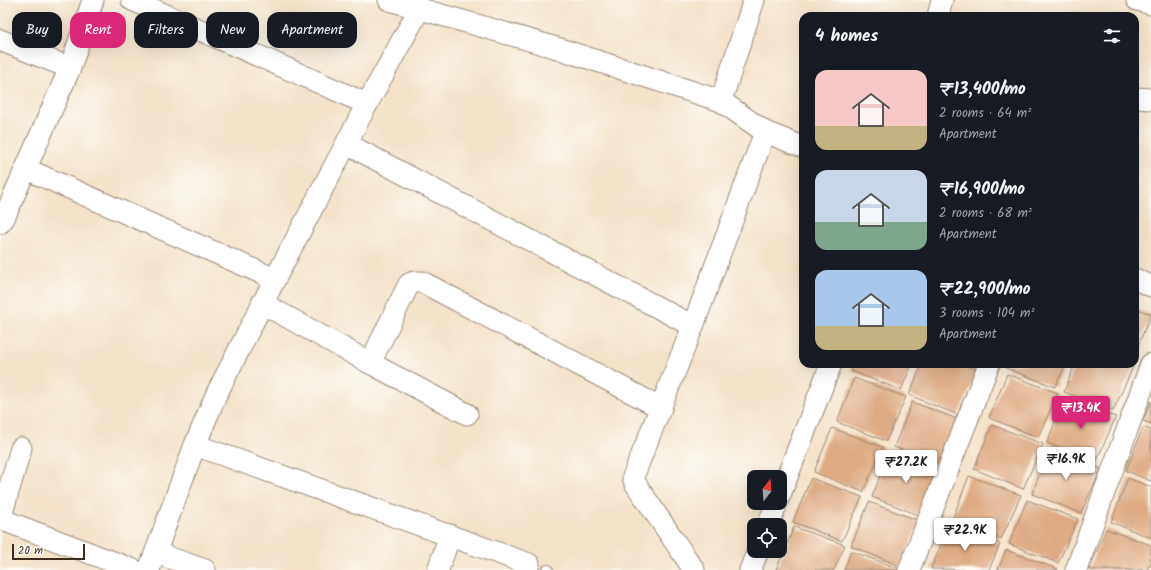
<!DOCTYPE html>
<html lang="en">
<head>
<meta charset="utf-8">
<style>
	body { margin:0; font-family:Kalam,sans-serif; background:#20242c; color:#f1f3f6; height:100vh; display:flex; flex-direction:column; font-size:15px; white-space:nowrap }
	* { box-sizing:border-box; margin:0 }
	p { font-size:13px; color:#9ea1a6 }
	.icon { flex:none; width:22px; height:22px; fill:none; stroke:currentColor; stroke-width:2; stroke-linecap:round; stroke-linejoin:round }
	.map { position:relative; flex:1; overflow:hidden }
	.sheet { position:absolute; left:799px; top:12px; width:340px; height:356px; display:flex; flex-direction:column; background:#171b24; border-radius:12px; box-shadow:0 4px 16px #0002 }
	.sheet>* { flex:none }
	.guide { position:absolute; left:12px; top:12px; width:380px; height:36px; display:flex; gap:8px }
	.needle { width:26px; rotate:17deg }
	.tools { position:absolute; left:747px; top:470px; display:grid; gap:8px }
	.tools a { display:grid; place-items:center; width:40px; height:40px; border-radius:8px; background:#171b24; box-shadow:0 4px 16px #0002; font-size:20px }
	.scale { position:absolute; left:12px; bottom:10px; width:73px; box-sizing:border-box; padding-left:4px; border:2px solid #3b2a1e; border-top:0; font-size:11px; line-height:14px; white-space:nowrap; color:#3b2a1e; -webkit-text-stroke:3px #fdfcf7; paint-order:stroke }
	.price { position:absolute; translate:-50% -34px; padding:0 9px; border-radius:4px; background:#fff; color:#222; font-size:13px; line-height:26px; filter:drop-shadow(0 1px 2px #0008) }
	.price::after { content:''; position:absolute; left:50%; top:24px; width:12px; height:9px; margin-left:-6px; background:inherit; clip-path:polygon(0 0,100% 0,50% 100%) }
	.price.current { background:#db2777; color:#fff }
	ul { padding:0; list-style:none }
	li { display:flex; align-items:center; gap:12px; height:100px; padding:0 16px }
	li span { display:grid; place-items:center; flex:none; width:112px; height:80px; border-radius:12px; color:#555 }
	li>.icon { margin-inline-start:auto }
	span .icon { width:48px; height:48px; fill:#fffc; stroke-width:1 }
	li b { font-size:17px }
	h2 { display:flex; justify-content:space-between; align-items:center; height:48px; padding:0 16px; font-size:17px }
	.tag { padding:0 14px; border-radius:12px; background:#171b24; box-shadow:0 4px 16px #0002; font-size:14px; line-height:36px }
	.tag.current { background:#db2777; color:#fff }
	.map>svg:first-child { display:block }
	.building { fill:#deaa82 }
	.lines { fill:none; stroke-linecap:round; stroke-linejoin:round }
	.lane-casing { stroke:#988674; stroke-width:12 }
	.street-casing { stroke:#988674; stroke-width:23 }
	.lane { stroke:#fff; stroke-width:10 }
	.street { stroke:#fff; stroke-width:21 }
</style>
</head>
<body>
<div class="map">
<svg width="1151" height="570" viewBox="0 0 1151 570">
	<rect width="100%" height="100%" fill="#fdfcf7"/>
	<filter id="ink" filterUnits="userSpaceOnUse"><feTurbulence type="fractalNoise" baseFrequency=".025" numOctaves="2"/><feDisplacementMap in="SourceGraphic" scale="8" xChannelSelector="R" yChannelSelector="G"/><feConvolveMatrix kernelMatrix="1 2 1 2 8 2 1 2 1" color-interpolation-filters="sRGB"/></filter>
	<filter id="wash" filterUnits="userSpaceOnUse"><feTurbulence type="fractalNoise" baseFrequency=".012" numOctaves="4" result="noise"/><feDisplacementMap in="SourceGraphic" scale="16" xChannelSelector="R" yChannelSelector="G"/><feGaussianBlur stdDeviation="0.9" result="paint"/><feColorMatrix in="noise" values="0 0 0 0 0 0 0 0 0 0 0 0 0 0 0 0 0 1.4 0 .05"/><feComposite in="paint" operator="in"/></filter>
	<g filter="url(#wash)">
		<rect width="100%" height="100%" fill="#f4e3cb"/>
		<g id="blocks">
			<!-- building -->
			<g class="building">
				<path d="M1135,308L1151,314L1135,353Z"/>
				<path d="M854,364H912L901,390L851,371Z"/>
				<path d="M922,364H961L978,370L958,415L909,395Z"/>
				<path d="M1008,364H1066L1055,387L1006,368Z"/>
				<path d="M1075,364H1124L1133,367L1113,411L1064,392Z"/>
				<path d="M1007,374L1058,393L1038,437L989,418Z"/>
				<path d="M854,378L906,397L886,441L837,422Z"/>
				<path d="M1064,399L1116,417L1096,462L1047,443Z"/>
				<path d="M1151,401V424L1143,421Z"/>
				<path d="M912,402L963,421L943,466L894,447Z"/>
				<path d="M992,425L1043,444L1023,489L974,469Z"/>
				<path d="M1143,427L1151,430V481L1126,471Z"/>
				<path d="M832,428L883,447L863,492L814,472Z"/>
				<path d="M1049,450L1101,469L1081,513L1032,494Z"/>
				<path d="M889,453L941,472L921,516L872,497Z"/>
				<path d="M969,476L1021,495L1001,539L952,520Z"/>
				<path d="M811,478L862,497L842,541L793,522Z"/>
				<path d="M1128,478L1151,487V538L1111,522Z"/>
				<path d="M1027,500L1078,519L1058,563L1009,544Z"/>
				<path d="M869,502L920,521L900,566L851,546Z"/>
				<path d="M949,525L1000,544L989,570L931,569Z"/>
				<path d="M794,527L845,545L834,570H776Z"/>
				<path d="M1106,529L1151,545V562L1147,570H1089Z"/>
				<path d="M1006,550L1058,569L1057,570H998Z"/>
				<path d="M851,551L903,570H844Z"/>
			</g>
		</g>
	</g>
	<g filter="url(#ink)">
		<use href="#blocks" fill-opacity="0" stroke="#988674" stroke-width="1"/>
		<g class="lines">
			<!-- lane casing -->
			<g class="lane-casing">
				<path id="lane" d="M547,570H548"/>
			</g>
			<!-- street casing -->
			<g class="street-casing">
				<g id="street">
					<path d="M132,0L367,104"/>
					<path d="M389,0L557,48L721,101L765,132L803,147"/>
					<path d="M1137,0L1151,4"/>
					<path d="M938,16L942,0"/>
					<path d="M0,40L70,68"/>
					<path d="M1135,98L1151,99"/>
					<path d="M721,101L754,0"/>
					<path d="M347,144L693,326"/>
					<path d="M26,169L275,279"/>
					<path d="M0,223L4,218L70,68L93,0"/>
					<path d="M1135,279L1151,286"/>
					<path d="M262,303L370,363L467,414"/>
					<path d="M370,363L409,284L414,282H422L661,408"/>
					<path d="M195,445L529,564"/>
					<path d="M21,448L2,513L4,518L8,522L134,570"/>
					<path d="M780,495L831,364"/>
					<path d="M768,525L777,503"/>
					<path d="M156,553L205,570"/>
					<path d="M149,570L195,445L216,395L275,279L367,104L420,8"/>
					<path d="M438,570L450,535"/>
					<path d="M694,570L635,483L633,477L693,326L765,132"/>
					<path d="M750,570L758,551"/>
					<path d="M909,570L989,364"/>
					<path d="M1076,570L1151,364"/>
				</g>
			</g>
			<!-- lane -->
			<use href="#lane" class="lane"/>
			<!-- street -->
			<use href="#street" class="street"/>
		</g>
	</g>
</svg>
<div class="tools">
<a><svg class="needle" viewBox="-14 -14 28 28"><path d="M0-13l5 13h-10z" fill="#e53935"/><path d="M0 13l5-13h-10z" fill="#9ea1a6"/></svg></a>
<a><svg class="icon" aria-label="locate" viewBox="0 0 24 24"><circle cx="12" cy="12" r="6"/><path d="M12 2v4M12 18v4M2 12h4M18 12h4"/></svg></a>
</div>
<div class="scale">20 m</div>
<b class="price current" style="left:1081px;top:430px">₹13.4K</b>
<b class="price" style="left:1066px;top:481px">₹16.9K</b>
<b class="price" style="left:906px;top:484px">₹27.2K</b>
<b class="price" style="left:965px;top:552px">₹22.9K</b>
<div class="guide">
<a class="tag">Buy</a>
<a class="tag current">Rent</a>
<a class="tag">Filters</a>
<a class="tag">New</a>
<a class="tag">Apartment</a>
</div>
<section class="sheet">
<h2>4 homes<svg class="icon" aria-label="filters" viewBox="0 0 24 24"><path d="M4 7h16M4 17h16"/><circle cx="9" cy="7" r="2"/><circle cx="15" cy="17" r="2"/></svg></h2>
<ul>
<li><span style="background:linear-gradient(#f6c9c9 70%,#c2b280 0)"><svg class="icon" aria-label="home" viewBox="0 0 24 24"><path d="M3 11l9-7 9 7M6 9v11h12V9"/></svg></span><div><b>₹13,400/mo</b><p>2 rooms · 64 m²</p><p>Apartment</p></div></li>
<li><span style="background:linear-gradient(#c9d6e8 65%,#7fa58c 0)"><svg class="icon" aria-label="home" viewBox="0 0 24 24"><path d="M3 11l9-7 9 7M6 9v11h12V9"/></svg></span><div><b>₹16,900/mo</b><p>2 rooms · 68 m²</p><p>Apartment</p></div></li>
<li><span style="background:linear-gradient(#a9c7e8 70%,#c2b280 0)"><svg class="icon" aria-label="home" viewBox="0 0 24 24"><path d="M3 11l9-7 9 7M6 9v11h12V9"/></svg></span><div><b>₹22,900/mo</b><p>3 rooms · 104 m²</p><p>Apartment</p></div></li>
</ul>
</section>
</div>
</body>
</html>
